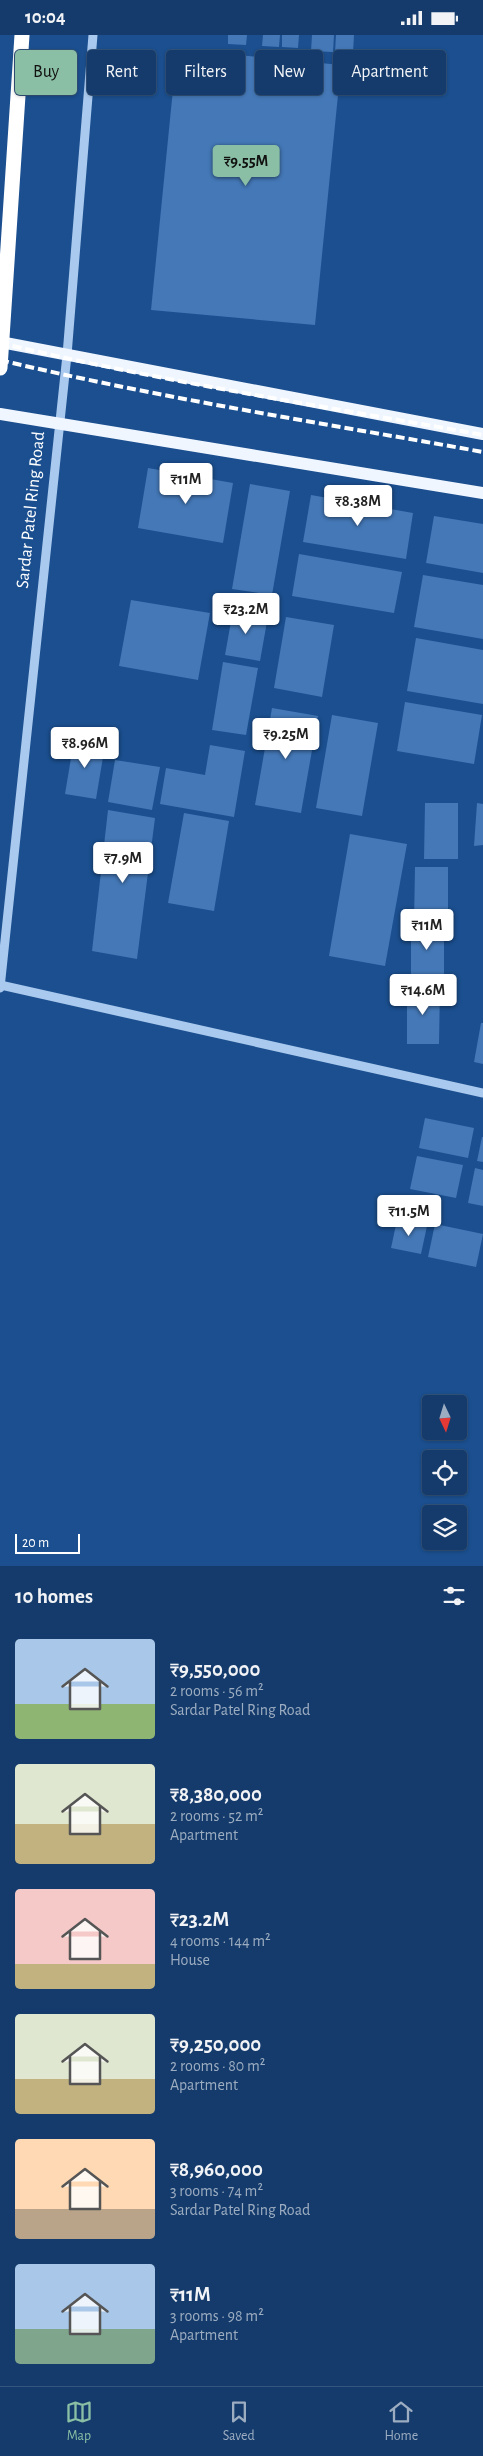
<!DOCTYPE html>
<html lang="en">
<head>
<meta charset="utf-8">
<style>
	body { margin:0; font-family:"Alegreya Sans",sans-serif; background:#1d4271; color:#f1f3f6; height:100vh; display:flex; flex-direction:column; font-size:19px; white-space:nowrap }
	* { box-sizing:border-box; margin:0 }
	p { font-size:16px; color:#9dadc1 }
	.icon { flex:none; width:28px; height:28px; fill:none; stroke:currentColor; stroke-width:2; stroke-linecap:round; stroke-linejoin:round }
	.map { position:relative; height:1531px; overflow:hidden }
	.sheet { display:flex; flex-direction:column; background:#143b6b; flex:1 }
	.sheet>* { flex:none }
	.top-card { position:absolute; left:15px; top:15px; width:454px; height:45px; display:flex; gap:10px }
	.needle { width:32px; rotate:176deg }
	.fabs { position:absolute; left:422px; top:1360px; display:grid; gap:10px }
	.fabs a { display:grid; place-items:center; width:45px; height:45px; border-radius:5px; background:#143b6b; box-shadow:0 1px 4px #0004,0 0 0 1px #33557e; font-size:25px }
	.scale { position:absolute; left:15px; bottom:12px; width:65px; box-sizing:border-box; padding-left:5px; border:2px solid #fff; border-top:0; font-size:14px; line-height:18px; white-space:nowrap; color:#fff; -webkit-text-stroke:4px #1b4f8f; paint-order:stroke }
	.price { position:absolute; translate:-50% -42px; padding:0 11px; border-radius:5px; background:#fff; color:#222; font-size:16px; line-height:32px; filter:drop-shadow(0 1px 2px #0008) }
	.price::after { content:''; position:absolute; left:50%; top:30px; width:15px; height:11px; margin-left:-8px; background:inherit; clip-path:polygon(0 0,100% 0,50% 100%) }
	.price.current { background:#8abfa5; color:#111 }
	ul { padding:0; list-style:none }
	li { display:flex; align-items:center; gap:15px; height:125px; padding:0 15px }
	li span { display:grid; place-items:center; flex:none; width:140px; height:100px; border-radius:5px; color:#555 }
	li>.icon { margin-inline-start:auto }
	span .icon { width:60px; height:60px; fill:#fffc; stroke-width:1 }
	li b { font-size:21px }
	h2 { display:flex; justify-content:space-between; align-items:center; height:60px; padding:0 15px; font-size:21px }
	.pill { padding:0 18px; border-radius:5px; background:#143b6b; box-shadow:0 1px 4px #0004,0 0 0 1px #33557e; font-size:18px; line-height:45px }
	.pill.current { background:#8abfa5; color:#111 }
	.status { display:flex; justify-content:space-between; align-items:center; height:35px; padding:0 25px; background:#143b6b; direction:ltr }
	.status svg { height:14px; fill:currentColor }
	.menu { display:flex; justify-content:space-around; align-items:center; height:70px; border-top:1px solid #33557e; background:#143b6b; font-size:14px; color:#9dadc1 }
	.menu a { display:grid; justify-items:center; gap:2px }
	.menu .current { color:#8abfa5 }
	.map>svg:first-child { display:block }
	.building { fill:#4478b7 }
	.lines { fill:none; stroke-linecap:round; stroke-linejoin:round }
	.minor { stroke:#a9c9ee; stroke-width:9 }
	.major { stroke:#f0f6ff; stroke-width:12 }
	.highway { stroke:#fff; stroke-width:15 }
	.rail { stroke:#fff; stroke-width:4; stroke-dasharray:9 4; stroke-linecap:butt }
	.labels { text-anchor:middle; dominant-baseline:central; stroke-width:4; stroke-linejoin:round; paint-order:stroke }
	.street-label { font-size:18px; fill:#fff; stroke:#1b4f8f }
</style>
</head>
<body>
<div class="status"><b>10:04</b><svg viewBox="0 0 49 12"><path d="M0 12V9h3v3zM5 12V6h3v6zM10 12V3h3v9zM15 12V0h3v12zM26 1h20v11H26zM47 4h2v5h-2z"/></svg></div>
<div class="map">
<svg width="483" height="1531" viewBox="0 0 483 1531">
	<rect width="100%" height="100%" fill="#1b4f8f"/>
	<!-- building -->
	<g class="building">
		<path d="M228,0H247L246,10L228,9Z"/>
		<path d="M263,0H280L279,12L262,11Z"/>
		<path d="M282,0H299L298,13L282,12Z"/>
		<path d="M312,0H334L333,17L311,16Z"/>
		<path d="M336,0H354L353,18L335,17Z"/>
		<path d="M177,14L341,30L315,290L151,275Z"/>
		<path d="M148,433L233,448L223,508L138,493Z"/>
		<path d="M250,449L290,456L272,560L232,554Z"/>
		<path d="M311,460L413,478L406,524L303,507Z"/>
		<path d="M434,481L483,489V538L426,528Z"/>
		<path d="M299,519L402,537L394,578L292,561Z"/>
		<path d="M423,540L483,550V604L414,592Z"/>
		<path d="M131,565L210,578L198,645L119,631Z"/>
		<path d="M233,575L268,581L260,626L225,620Z"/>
		<path d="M286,582L334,590L322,662L274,653Z"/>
		<path d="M416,603L483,615V669L407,656Z"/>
		<path d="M223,627L258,633L246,700L212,695Z"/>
		<path d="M405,667L482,680L474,729L397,716Z"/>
		<path d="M272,673L318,681L301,778L255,770Z"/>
		<path d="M332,680L378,688L362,781L316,773Z"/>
		<path d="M74,705L105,710L96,764L65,759Z"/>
		<path d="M210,710L245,716L234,782L160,769L166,733L205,740Z"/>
		<path d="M115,725L160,732L152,775L108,767Z"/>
		<path d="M425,768H458V824H424Z"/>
		<path d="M477,768L483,769V810L474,811Z"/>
		<path d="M108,775L155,783L137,924L92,916Z"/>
		<path d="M184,778L229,786L214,876L168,868Z"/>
		<path d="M350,799L407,809L385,931L329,921Z"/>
		<path d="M415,832H448V887H414Z"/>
		<rect x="411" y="892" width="33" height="47"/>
		<path d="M407,953H440L439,1009H407Z"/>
		<path d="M481,988H483V1029L474,1027Z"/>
		<path d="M425,1083L474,1093L468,1123L419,1113Z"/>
		<path d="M482,1102H483V1127L477,1126Z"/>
		<path d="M417,1121L463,1130L456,1163L410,1154Z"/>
		<path d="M475,1133L483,1135V1171L468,1168Z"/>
		<path d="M397,1185L427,1191L421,1219L391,1213Z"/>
		<path d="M435,1189L483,1199L476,1232L428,1222Z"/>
	</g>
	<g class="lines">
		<!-- minor -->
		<g class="minor">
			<path d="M0,950L483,1058"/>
			<path d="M0,953L67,320L93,0"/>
		</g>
		<!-- major -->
		<g class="major">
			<path d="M0,307L483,399"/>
			<path d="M0,379L483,458"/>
		</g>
		<!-- highway -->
		<path class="highway" d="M0,333L22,0"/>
		<!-- rail -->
		<g class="rail">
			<path d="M0,308C159,346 322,371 483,400"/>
			<path d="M0,325C159,363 322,388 483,417"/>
		</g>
	</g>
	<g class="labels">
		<!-- street labels -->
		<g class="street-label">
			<text transform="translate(31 475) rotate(-84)">Sardar Patel Ring Road</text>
		</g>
	</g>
</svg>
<div class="fabs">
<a><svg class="needle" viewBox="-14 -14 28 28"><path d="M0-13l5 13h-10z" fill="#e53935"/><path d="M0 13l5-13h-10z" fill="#9dadc1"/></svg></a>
<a><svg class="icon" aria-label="locate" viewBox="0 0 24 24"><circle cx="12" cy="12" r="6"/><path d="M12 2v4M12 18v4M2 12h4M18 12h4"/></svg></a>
<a><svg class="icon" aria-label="layers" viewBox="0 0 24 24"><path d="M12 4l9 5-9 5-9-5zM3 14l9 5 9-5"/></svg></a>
</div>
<div class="scale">20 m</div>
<b class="price current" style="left:246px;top:152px">₹9.55M</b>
<b class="price" style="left:186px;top:470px">₹11M</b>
<b class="price" style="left:358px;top:492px">₹8.38M</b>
<b class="price" style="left:246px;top:600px">₹23.2M</b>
<b class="price" style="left:286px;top:725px">₹9.25M</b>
<b class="price" style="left:85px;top:734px">₹8.96M</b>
<b class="price" style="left:123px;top:849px">₹7.9M</b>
<b class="price" style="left:427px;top:916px">₹11M</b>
<b class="price" style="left:423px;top:981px">₹14.6M</b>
<b class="price" style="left:409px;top:1202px">₹11.5M</b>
<div class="top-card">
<a class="pill current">Buy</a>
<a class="pill">Rent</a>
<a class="pill">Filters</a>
<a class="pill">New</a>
<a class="pill">Apartment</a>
</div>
</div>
<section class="sheet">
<h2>10 homes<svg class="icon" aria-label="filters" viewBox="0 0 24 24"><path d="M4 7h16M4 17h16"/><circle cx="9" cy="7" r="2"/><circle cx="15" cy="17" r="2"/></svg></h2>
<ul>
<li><span style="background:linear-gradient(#a9c7e8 65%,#8fb573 0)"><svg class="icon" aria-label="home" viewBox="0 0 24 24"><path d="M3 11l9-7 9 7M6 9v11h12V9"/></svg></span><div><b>₹9,550,000</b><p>2 rooms · 56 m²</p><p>Sardar Patel Ring Road</p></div></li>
<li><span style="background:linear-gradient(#dfe7d0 60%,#c2b280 0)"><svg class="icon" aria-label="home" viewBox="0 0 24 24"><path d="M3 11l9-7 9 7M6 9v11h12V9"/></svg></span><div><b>₹8,380,000</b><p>2 rooms · 52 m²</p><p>Apartment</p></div></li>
<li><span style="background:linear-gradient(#f6c9c9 75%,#c2b280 0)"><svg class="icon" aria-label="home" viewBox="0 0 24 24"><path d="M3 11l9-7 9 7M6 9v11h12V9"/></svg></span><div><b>₹23.2M</b><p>4 rooms · 144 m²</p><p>House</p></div></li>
<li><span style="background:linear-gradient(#dfe7d0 65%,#c2b280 0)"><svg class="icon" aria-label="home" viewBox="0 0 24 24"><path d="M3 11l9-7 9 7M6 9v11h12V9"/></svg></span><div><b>₹9,250,000</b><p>2 rooms · 80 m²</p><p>Apartment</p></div></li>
<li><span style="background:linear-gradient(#ffd9b3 70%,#b9a48a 0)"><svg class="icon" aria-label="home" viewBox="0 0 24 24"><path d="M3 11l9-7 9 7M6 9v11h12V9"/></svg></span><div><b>₹8,960,000</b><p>3 rooms · 74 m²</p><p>Sardar Patel Ring Road</p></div></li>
<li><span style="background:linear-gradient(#a9c7e8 65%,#7fa58c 0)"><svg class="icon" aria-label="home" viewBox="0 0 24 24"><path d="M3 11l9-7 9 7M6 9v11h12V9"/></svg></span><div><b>₹11M</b><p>3 rooms · 98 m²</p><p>Apartment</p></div></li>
</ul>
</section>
<nav class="menu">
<a class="current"><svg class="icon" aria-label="map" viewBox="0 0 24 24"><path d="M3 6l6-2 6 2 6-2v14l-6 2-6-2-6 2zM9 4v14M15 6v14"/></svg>Map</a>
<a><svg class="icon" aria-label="saved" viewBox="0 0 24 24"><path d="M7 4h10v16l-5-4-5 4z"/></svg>Saved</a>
<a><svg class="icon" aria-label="home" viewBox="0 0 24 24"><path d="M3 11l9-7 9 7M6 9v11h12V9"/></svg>Home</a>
</nav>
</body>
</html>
